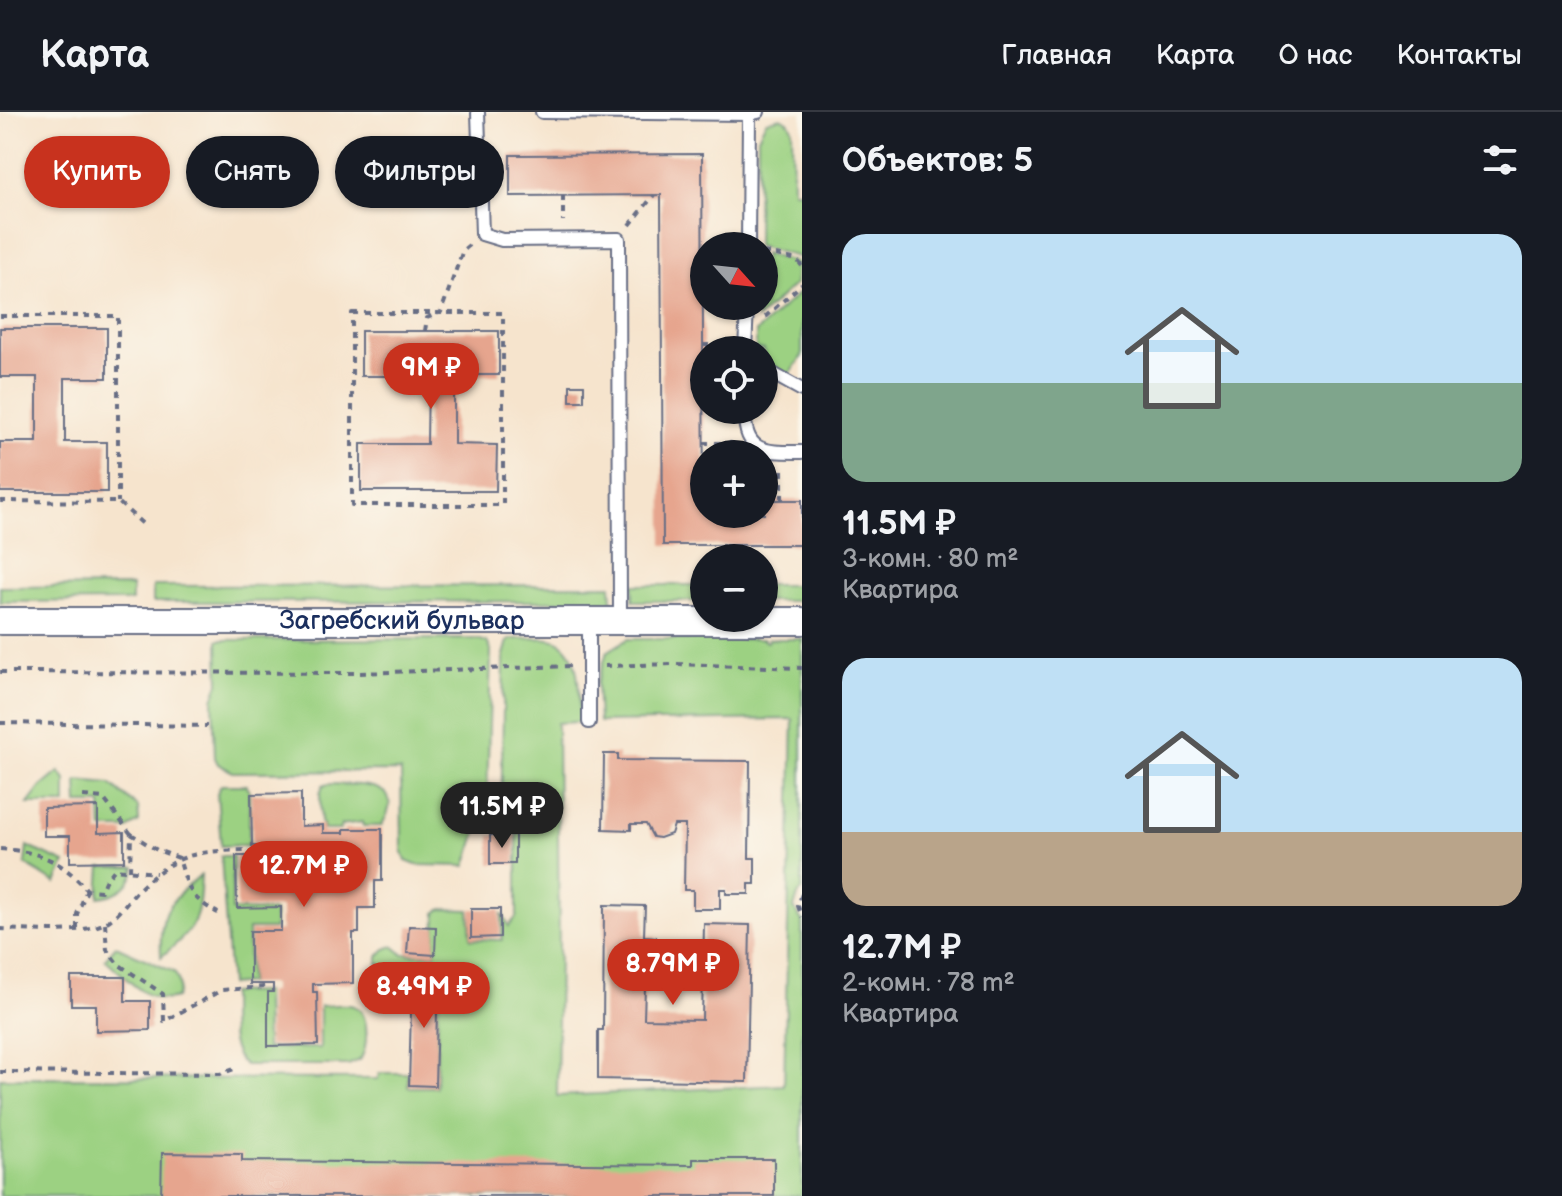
<!DOCTYPE html>
<html lang="ru">
<head>
<meta charset="utf-8">
<style>
	body { margin:0; font-family:"Balsamiq Sans",sans-serif; background:#242831; color:#f1f3f6; height:100vh; display:flex; flex-direction:column; font-size:30px; white-space:nowrap }
	* { box-sizing:border-box; margin:0 }
	p { font-size:26px; color:#9ea1a6 }
	.icon { flex:none; width:44px; height:44px; fill:none; stroke:currentColor; stroke-width:2; stroke-linecap:round; stroke-linejoin:round }
	.map { position:relative; flex:1; overflow:hidden }
	.sheet { display:flex; flex-direction:column; background:#171b24; width:760px }
	.sheet>* { flex:none }
	.guide { position:absolute; left:24px; top:24px; width:658px; height:72px; display:flex; gap:16px }
	.needle { width:52px; rotate:117deg }
	.tools { position:absolute; left:690px; top:120px; display:grid; gap:16px }
	.tools a { display:grid; place-items:center; width:88px; height:88px; border-radius:50%; background:#171b24; box-shadow:0 2px 6px #0004; font-size:40px }
	.price { position:absolute; translate:-50% -68px; padding:0 18px; border-radius:28px; background:#c8321e; color:#fff; font-size:26px; line-height:52px; filter:drop-shadow(0 2px 4px #0008) }
	.price::after { content:''; position:absolute; left:50%; top:48px; width:24px; height:18px; margin-left:-12px; background:inherit; clip-path:polygon(0 0,100% 0,50% 100%) }
	.price.current { background:#222; color:#fff }
	ul { padding:0; list-style:none }
	li { display:grid; align-content:center; gap:16px; height:424px; padding:0 40px }
	li span { display:grid; place-items:center; height:248px; border-radius:24px; color:#555 }
	li>.icon { margin-inline-start:auto }
	span .icon { width:144px; height:144px; fill:#fffc; stroke-width:1 }
	li b { font-size:34px }
	h2 { display:flex; justify-content:space-between; align-items:center; height:96px; padding:0 40px; font-size:34px }
	.pill { padding:0 28px; border-radius:36px; background:#171b24; box-shadow:0 2px 6px #0004; font-size:28px; line-height:72px }
	.pill.current { background:#c8321e; color:#fff }
	header { display:flex; align-items:center; gap:48px; box-sizing:border-box; height:112px; padding:0 40px; background:#171b24; border-bottom:2px solid #363941 }
	header strong { font-size:38px }
	nav { display:flex; gap:44px; margin-inline-start:auto; font-size:28px }
	main { display:flex; flex:1; min-height:0 }
	.map>svg:first-child { display:block }
	.green { fill:#9cd182; stroke:#5c8070; stroke-width:2 }
	.building { fill:#e6a58e }
	.lines { fill:none; stroke-linecap:round; stroke-linejoin:round }
	.service-casing { stroke:#686e85; stroke-width:16 }
	.minor-casing { stroke:#686e85; stroke-width:30 }
	.path { stroke:#686e85; stroke-width:4; stroke-dasharray:6 6; stroke-linecap:butt }
	.service { stroke:#fff; stroke-width:12 }
	.minor { stroke:#fff; stroke-width:26 }
	.labels { text-anchor:middle; dominant-baseline:central; stroke-width:8; stroke-linejoin:round; paint-order:stroke }
	.street-label { font-size:26px; fill:#1b2f5e; stroke:#fbf7ec }
</style>
</head>
<body>
<header>
<strong>Карта</strong>
<nav><a>Главная</a><a>Карта</a><a>О нас</a><a>Контакты</a></nav>
</header>
<main>
<div class="map">
<svg width="802" height="1084" viewBox="0 0 802 1084">
	<rect width="100%" height="100%" fill="#fbf7ec"/>
	<filter id="ink" filterUnits="userSpaceOnUse"><feTurbulence type="fractalNoise" baseFrequency=".0125" numOctaves="2"/><feDisplacementMap in="SourceGraphic" scale="16" xChannelSelector="R" yChannelSelector="G"/><feConvolveMatrix kernelMatrix="1 2 1 2 8 2 1 2 1" color-interpolation-filters="sRGB"/></filter>
	<filter id="wash" filterUnits="userSpaceOnUse"><feTurbulence type="fractalNoise" baseFrequency=".006" numOctaves="4" result="noise"/><feDisplacementMap in="SourceGraphic" scale="32" xChannelSelector="R" yChannelSelector="G"/><feGaussianBlur stdDeviation="1.8" result="paint"/><feColorMatrix in="noise" values="0 0 0 0 0 0 0 0 0 0 0 0 0 0 0 0 0 1.4 0 .05"/><feComposite in="paint" operator="in"/></filter>
	<g filter="url(#wash)">
		<rect width="100%" height="100%" fill="#f6e4cd"/>
		<!-- green -->
		<g class="green">
			<path d="M780,5L788,9L792,16L793,79H802V146L757,134L758,25L766,9Z"/>
			<path d="M764,142L796,150L795,172L757,207V194H764Z"/>
			<path d="M800,180H802V244L788,264L765,248L764,238L756,237V220Z"/>
			<path d="M611,473L612,489L153,490V474Z"/>
			<rect x="633" y="473" width="71" height="16"/>
			<rect x="764" y="473" width="38" height="16"/>
			<path d="M132,474V489L0,490V475Z"/>
			<path d="M477,527L487,530L491,538L487,687L466,754L416,753L406,749L402,737L401,659L233,660L218,652L215,646L213,587L219,571L218,528Z"/>
			<path d="M512,527C524,527 538,525 550,527C584,532 578,585 580,610L557,611L559,835L557,984L784,973L793,607L599,610L597,571L607,540L628,527H764V529L768,530L769,527H802V778L798,783L794,796L802,809V1084H0V966L378,967L379,961H408V975H436L439,862H411V875H378V857L382,855L381,852H378V844L385,837L393,834L403,842L435,843L436,801L440,797L469,798L471,827L502,828V801L509,814L517,804V722L509,719V710L501,711L504,543L508,529Z"/>
			<path d="M59,660L66,668V692H28L41,675Z"/>
			<path d="M77,669L110,672L138,695L139,710L127,717H102L101,692H78Z"/>
			<path d="M328,672C355,673 411,668 381,714H363L362,710L341,713L340,718H324L323,712L321,711L320,682L323,674Z"/>
			<path d="M221,673H247V676L249,677V733L221,734L217,681Z"/>
			<path d="M27,734L65,751L56,771L25,752Z"/>
			<path d="M221,744H233L232,798L274,799L275,817H248L249,871L230,873Z"/>
			<path d="M101,755H135C133,774 117,783 99,785Z"/>
			<path d="M201,763C199,809 196,816 161,845C159,801 167,791 201,763Z"/>
			<path d="M116,834L174,860C180,869 181,876 176,886C148,895 124,863 105,847Z"/>
			<path d="M265,880L266,936H320V894C330,894 344,891 354,894C371,901 368,936 360,948L348,953H245C226,940 231,902 230,881Z"/>
		</g>
		<g id="blocks">
			<!-- building -->
			<g class="building">
				<path d="M702,42L704,402H764V388H802V433H663L661,83L510,84V43Z"/>
				<path d="M0,216H107V266H65V330H107V380H0V330H37V265H0Z"/>
				<path d="M361,219H499V263H454V332L497,333L496,379H361V332H427L428,264H361Z"/>
				<rect x="570" y="273" width="14" height="16"/>
				<path d="M604,642H618V648L750,649L749,746H755V772H749V782H726V777H720V797H693V778H684L685,713H674L671,722L660,726L653,725L646,712H631V718L603,717Z"/>
				<path d="M301,681V714L323,713V721H344V717H382V769H375V796H359V821H353V871L313,872V880H317L318,933L268,934V880H273V872H250V819H281V795L237,796L236,744H257L256,734H252L251,682Z"/>
				<path d="M98,695V721L124,720V749L70,750V724H44V696Z"/>
				<rect x="490" y="723" width="25" height="29"/>
				<path d="M604,793L645,794L644,824L656,825V875L645,874L644,907L702,908L704,812L750,813L747,970L598,967V918H603Z"/>
				<path d="M471,797H500V825L471,826Z"/>
				<path d="M409,814L436,815L435,843L407,841Z"/>
				<path d="M412,862L438,863L435,974L409,973Z"/>
				<path d="M71,865H125V889H150V918L96,919V893H71Z"/>
				<path d="M162,1041L242,1042V1049L693,1053V1047H774V1084H161Z"/>
			</g>
		</g>
	</g>
	<g filter="url(#ink)">
		<use href="#blocks" fill-opacity="0" stroke="#686e85" stroke-width="2"/>
		<g class="lines">
			<!-- service casing -->
			<g class="service-casing">
				<g id="service">
					<path d="M478,0L482,122L502,128L619,127L620,509"/>
					<path d="M542,0L749,2L758,0"/>
					<path d="M748,134L749,2"/>
					<path d="M745,238L747,194"/>
					<path d="M764,257L802,278"/>
					<path d="M745,298C743,342 766,340 802,340"/>
					<path d="M589,509V610"/>
				</g>
			</g>
			<!-- minor casing -->
			<g class="minor-casing">
				<g id="minor">
					<path id="s1" d="M0,509H802"/>
				</g>
			</g>
			<!-- path -->
			<g class="path">
				<path d="M563,84V109"/>
				<path d="M630,113L654,83"/>
				<path d="M702,138H704"/>
				<path d="M764,140L797,148L802,154"/>
				<rect x="352" y="201" width="151" height="192"/>
				<path d="M0,204H118V390"/>
				<path d="M765,205L802,172"/>
				<path d="M425,219L427,206L441,200L463,138L469,133"/>
				<path d="M703,233H728"/>
				<path d="M703,331H732"/>
				<path d="M782,358V388"/>
				<path d="M0,389L118,390L143,412"/>
				<path d="M605,554L673,552L802,556"/>
				<path d="M0,560L359,561L572,554"/>
				<path d="M0,611L207,614"/>
				<path d="M83,684L103,686L131,722L130,758"/>
				<path d="M131,722L157,738L179,746C188,777 189,785 218,801"/>
				<path d="M0,737C38,739 62,748 87,778L101,779L105,769L115,757L156,761"/>
				<path d="M802,782L798,794L802,805"/>
				<path d="M105,811L107,838L118,852L163,882L164,909L222,878L265,875"/>
				<path d="M0,817C26,818 83,823 105,811C117,805 127,789 136,780C176,741 194,739 248,738"/>
				<path d="M77,817V802L87,778"/>
				<path d="M0,960L220,962L234,957"/>
			</g>
			<!-- service -->
			<use href="#service" class="service"/>
			<!-- minor -->
			<use href="#minor" class="minor"/>
		</g>
	</g>
	<g class="labels">
		<!-- street labels -->
		<g class="street-label">
			<text stroke="none"><textPath href="#s1" startOffset="402">Загребский бульвар</textPath></text>
		</g>
	</g>
</svg>
<div class="tools">
<a><svg class="needle" viewBox="-14 -14 28 28"><path d="M0-13l5 13h-10z" fill="#e53935"/><path d="M0 13l5-13h-10z" fill="#9ea1a6"/></svg></a>
<a><svg class="icon" aria-label="locate" viewBox="0 0 24 24"><circle cx="12" cy="12" r="6"/><path d="M12 2v4M12 18v4M2 12h4M18 12h4"/></svg></a>
<a>+</a>
<a>−</a>
</div>
<b class="price" style="left:431px;top:299px">9M ₽</b>
<b class="price current" style="left:502px;top:738px">11.5M ₽</b>
<b class="price" style="left:304px;top:797px">12.7M ₽</b>
<b class="price" style="left:673px;top:895px">8.79M ₽</b>
<b class="price" style="left:424px;top:918px">8.49M ₽</b>
<div class="guide">
<a class="pill current">Купить</a>
<a class="pill">Снять</a>
<a class="pill">Фильтры</a>
</div>
</div>
<section class="sheet">
<h2>Объектов: 5<svg class="icon" aria-label="filters" viewBox="0 0 24 24"><path d="M4 7h16M4 17h16"/><circle cx="9" cy="7" r="2"/><circle cx="15" cy="17" r="2"/></svg></h2>
<ul>
<li><span style="background:linear-gradient(#bfe0f5 60%,#7fa58c 0)"><svg class="icon" aria-label="home" viewBox="0 0 24 24"><path d="M3 11l9-7 9 7M6 9v11h12V9"/></svg></span><div><b>11.5M ₽</b><p>3-комн. · 80 m²</p><p>Квартира</p></div></li>
<li><span style="background:linear-gradient(#bfe0f5 70%,#b9a48a 0)"><svg class="icon" aria-label="home" viewBox="0 0 24 24"><path d="M3 11l9-7 9 7M6 9v11h12V9"/></svg></span><div><b>12.7M ₽</b><p>2-комн. · 78 m²</p><p>Квартира</p></div></li>
</ul>
</section>
</main>
</body>
</html>
